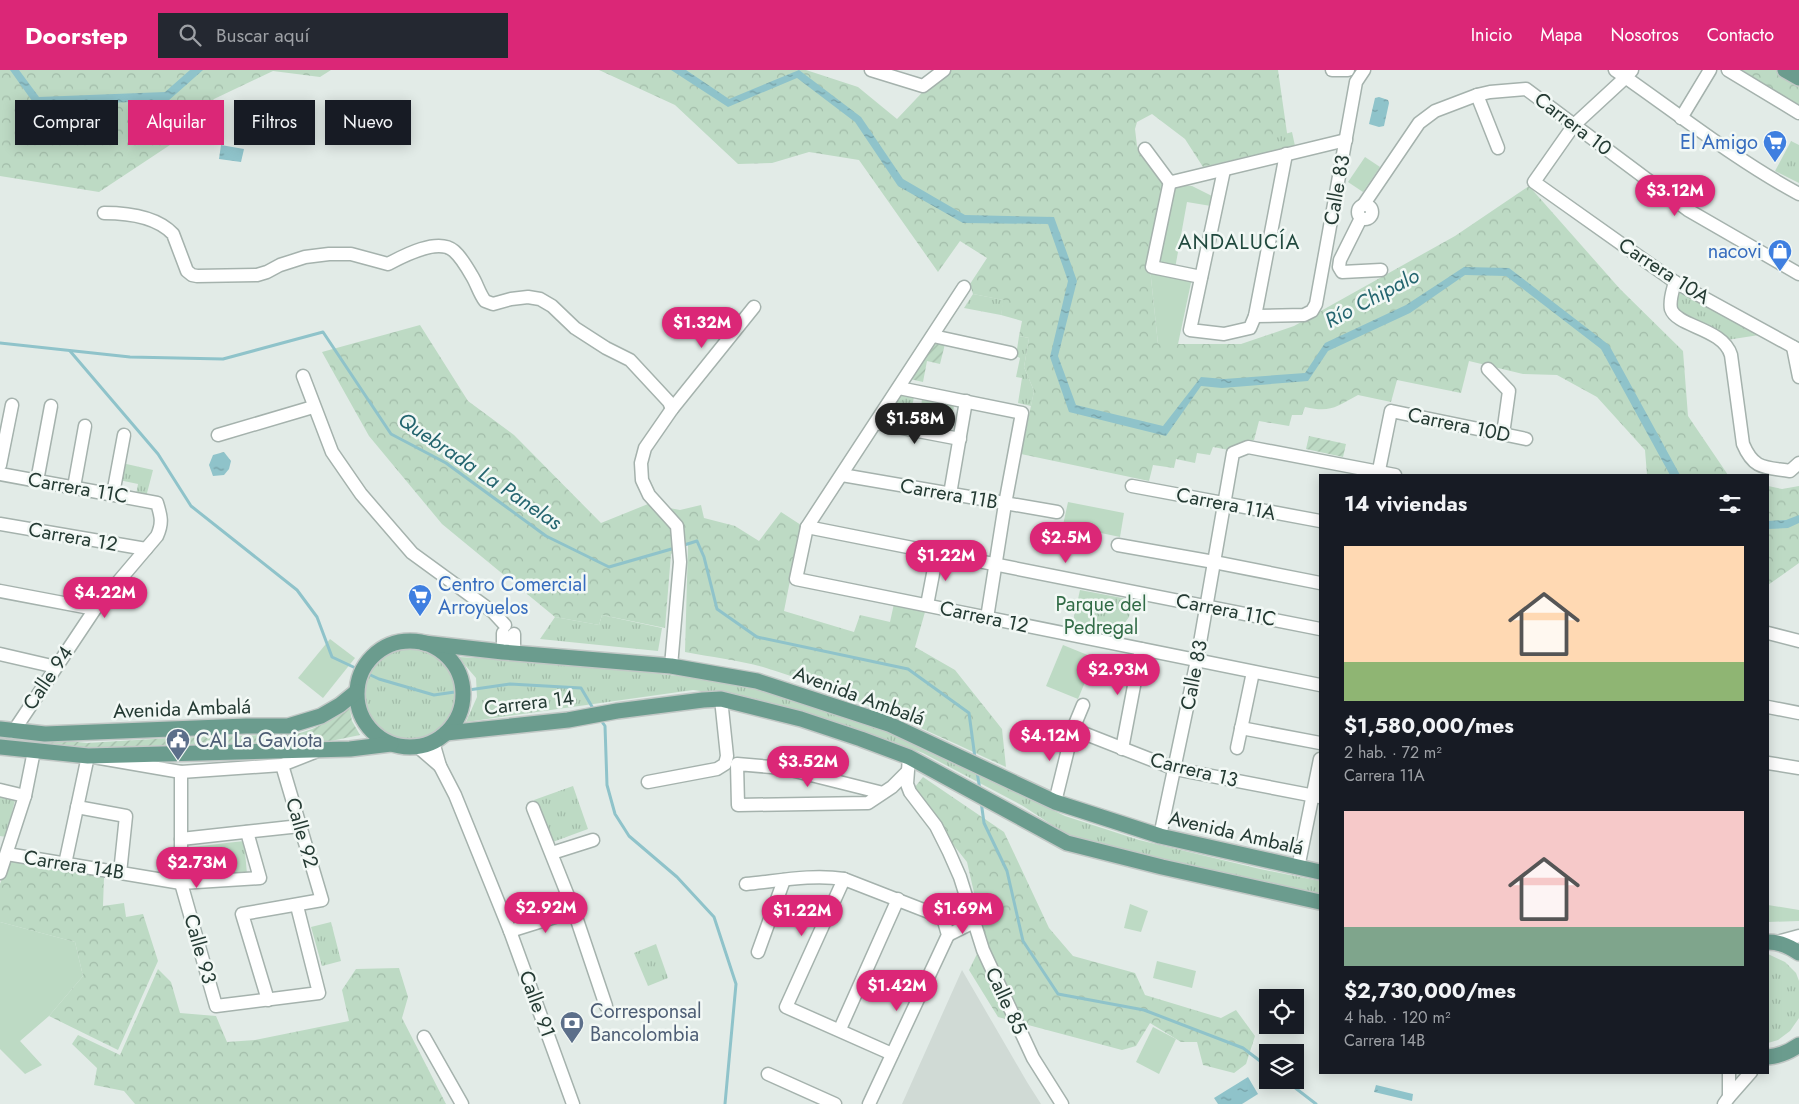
<!DOCTYPE html>
<html lang="es">
<head>
<meta charset="utf-8">
<style>
	body { margin:0; font-family:Jost,sans-serif; background:#242831; color:#f1f3f6; height:100vh; display:flex; flex-direction:column; font-size:19px; white-space:nowrap }
	* { box-sizing:border-box; margin:0 }
	p { font-size:16px; color:#9ea1a6 }
	.icon { flex:none; width:28px; height:28px; fill:none; stroke:currentColor; stroke-width:2; stroke-linecap:round; stroke-linejoin:round }
	.map { position:relative; flex:1; overflow:hidden }
	.sheet { position:absolute; left:1319px; top:404px; width:450px; height:600px; display:flex; flex-direction:column; background:#171b24; border-radius:0px; box-shadow:0 2px 12px #0003 }
	.sheet>* { flex:none }
	.top-card { position:absolute; left:15px; top:30px; width:475px; height:45px; display:flex; gap:10px }
	.tools { position:absolute; left:1259px; top:919px; display:grid; gap:10px }
	.tools a { display:grid; place-items:center; width:45px; height:45px; border-radius:0px; background:#171b24; box-shadow:0 2px 12px #0003; font-size:25px }
	.price { position:absolute; translate:-50% -42px; padding:0 11px; border-radius:18px; background:#db2777; color:#fff; font-size:16px; line-height:32px; filter:drop-shadow(0 1px 2px #0008) }
	.price::after { content:''; position:absolute; left:50%; top:30px; width:15px; height:11px; margin-left:-8px; background:inherit; clip-path:polygon(0 0,100% 0,50% 100%) }
	.price.selected { background:#222; color:#fff }
	ul { padding:0; list-style:none }
	li { display:grid; align-content:center; gap:10px; height:265px; padding:0 25px }
	li span { display:grid; place-items:center; height:155px; border-radius:0px; color:#555 }
	li>.icon { margin-inline-start:auto }
	span .icon { width:90px; height:90px; fill:#fffc; stroke-width:1 }
	li b { font-size:21px }
	h2 { display:flex; justify-content:space-between; align-items:center; height:60px; padding:0 25px; font-size:21px }
	.pill { padding:0 18px; border-radius:0px; background:#171b24; box-shadow:0 2px 12px #0003; font-size:18px; line-height:45px }
	.pill.selected { background:#db2777; color:#fff }
	header { display:flex; align-items:center; gap:30px; box-sizing:border-box; height:70px; padding:0 25px; background:#db2777; color:#fff }
	header strong { font-size:24px }
	nav { display:flex; gap:28px; margin-inline-start:auto; font-size:18px }
	.search { width:350px; height:45px; background:#242831; display:flex; align-items:center; gap:12px; box-sizing:border-box; padding:0 18px; border-radius:0px; color:#9ea1a6; font-size:19px }
	.map>svg:first-child { display:block }
	.built { fill:#d0dad5 }
	.grass { fill:#bddac4 }
	.forest { fill:url(#forest-crowns) }
	.park { fill:url(#park-tufts) }
	.garden { fill:url(#garden-furrows) }
	.water { fill:url(#water-ripples) }
	.lines { fill:none; stroke-linecap:round; stroke-linejoin:round }
	.stream { stroke:#8fc3ca; stroke-width:3 }
	.minor-casing { stroke:#a5b2ad; stroke-width:15 }
	.major-casing { stroke:#c2c8c6; stroke-width:18 }
	.minor { stroke:#fff; stroke-width:12 }
	.major { stroke:#6b9c8e; stroke-width:15 }
	.labels { text-anchor:middle; dominant-baseline:central; stroke-width:5; stroke-linejoin:round; paint-order:stroke }
	.street-label { font-size:20px; fill:#243a33; stroke:#f2f8f5 }
	.shop-label { font-size:20px; fill:#366cbe; stroke:#f2f8f5; text-anchor:end }
	.park-label { font-size:20px; fill:#326c47; stroke:#f2f8f5 }
	.service-label { font-size:20px; fill:#4e5e75; stroke:#f2f8f5; text-anchor:start }
	.neighbourhood-label { font-size:21px; letter-spacing:1px; fill:#224a3f; stroke:#f2f8f5 }
	.water-label { font-size:21px; font-style:italic; fill:#24656f; stroke:#f2f8f5 }
</style>
</head>
<body>
<header>
<strong>Doorstep</strong>
<div class="search"><svg class="icon" aria-label="search" viewBox="0 0 24 24"><circle cx="10" cy="10" r="6"/><path d="M15 15l6 6"/></svg>Buscar aquí</div>
<nav><a>Inicio</a><a>Mapa</a><a>Nosotros</a><a>Contacto</a></nav>
</header>
<div class="map">
<svg width="1799" height="1034" viewBox="0 0 1799 1034">
	<defs>
		<pattern id="forest-crowns" width="20" height="18" patternUnits="userSpaceOnUse" patternTransform="scale(1.25)"><rect width="20" height="18" fill="#bddac4"/><path d="M2 6a3 3 0 1 1 6 0M12 15a3 3 0 1 1 6 0" fill="none" stroke="#a2bca9"/></pattern>
		<pattern id="park-tufts" width="24" height="20" patternUnits="userSpaceOnUse" patternTransform="scale(1.25)"><rect width="24" height="20" fill="#bddac4"/><path d="M3 7l-1-3M5 7V3M7 7l1-3M15 17l-1-3M17 17v-4M19 17l1-3" fill="none" stroke="#a2bca9"/></pattern>
		<pattern id="garden-furrows" width="10" height="10" patternUnits="userSpaceOnUse" patternTransform="scale(1.25)"><rect width="10" height="10" fill="#bddac4"/><path d="M-1 1l2-2M0 10L10 0M9 11l2-2" fill="none" stroke="#a2bca9"/></pattern>
		<pattern id="water-ripples" width="26" height="14" patternUnits="userSpaceOnUse" patternTransform="scale(1.25)"><rect width="26" height="14" fill="#8fc3ca"/><path d="M2 4q2-2 4 0t4 0M15 11q2-2 4 0t4 0" fill="none" stroke="#759fa5"/></pattern>
	</defs>
	<rect width="100%" height="100%" fill="#e2ebe7"/>
	<!-- built -->
	<path class="built" d="M962,900L1027,1012L1041,1034H902Z"/>
	<!-- grass -->
	<g class="grass">
		<path d="M1365,87L1380,97L1363,122L1348,112Z"/>
		<path d="M1163,115L1192,116L1212,126L1211,136L1187,132L1174,204L1192,208L1178,274H1158L1149,189Z"/>
		<path d="M922,330L954,336L950,360L918,353Z"/>
		<path d="M1068,432L1124,443L1120,467L1063,455Z"/>
		<path d="M330,569L355,588L323,628L298,608Z"/>
		<path d="M1063,575L1095,588L1078,629L1046,616Z"/>
		<path d="M1130,834L1148,841L1141,862L1124,858Z"/>
		<path d="M1768,835L1799,840V851L1768,852Z"/>
		<path d="M0,852L75,872L83,906L49,946L20,971L42,995L25,1004L0,979Z"/>
		<path d="M1157,891L1196,901L1192,918L1153,908Z"/>
		<path d="M1153,957L1176,969L1159,1004L1136,992Z"/>
	</g>
	<!-- forest -->
	<g class="forest">
		<path d="M0,0H331L320,7L273,1L214,29L173,73L99,122L0,106Z"/>
		<path d="M599,0H806L858,17L897,49L934,10L950,0H1278L1289,77L1203,97L1185,69L1152,44L1137,52L1135,59L1137,76L1163,103V145L1149,189L1158,274H1241L1294,256L1455,166L1529,116L1620,219L1683,281L1688,346L1728,405H1647L1645,380L1597,327L1557,305L1523,304L1469,291L1461,323L1397,310L1391,332L1358,325C1335,337 1331,343 1305,337L1302,345H1292L1289,356L1259,351L1254,370L1229,380L1213,377L1210,385L1197,383L1195,393L1176,389L1174,398L1153,395L1149,411L1021,384L1034,321L1024,297L1029,268L1019,266L1022,251L1001,245L1003,230L973,224L970,214L987,188L960,171L938,202L859,90L809,82L772,93L738,94L675,35Z"/>
		<path d="M1742,0H1780L1799,11V37Z"/>
		<path d="M420,255L468,331L514,365L601,453L648,434L680,440L701,435L704,448L735,456L759,471L781,442L801,455L784,541L854,562L860,545L890,552L895,529L927,535L915,577L955,600L1002,659L1006,697C928,661 845,622 763,597C738,590 710,587 685,582L688,474L671,484L665,558L602,545L599,555L555,547L442,454L369,366L322,282Z"/>
		<path d="M1768,416L1782,419L1799,416V493L1768,515Z"/>
		<path d="M923,707L1004,762L1049,858L1073,886L1135,903L1145,925L1221,948L1236,940L1255,966L1246,994L1234,1003L1203,995L1197,972H1181L1150,953L1136,976L1122,980L998,947L969,900L981,876L975,827L967,792L911,722Z"/>
		<path d="M9,790L104,807L103,836L124,833L126,847L143,844L158,891L118,980L49,946L83,906L75,872L0,852V814Z"/>
		<path d="M399,898L408,927L402,948L446,1034H135L124,1021L94,1015L97,998L72,974L78,965L120,985L158,899L171,912L180,943L216,946L227,972L255,970L349,951L342,920L356,899Z"/>
	</g>
	<!-- park -->
	<g class="park">
		<path d="M1292,62L1295,76L1277,80L1274,67Z"/>
		<path d="M1791,71L1799,75V113L1775,101Z"/>
		<path d="M1678,220L1759,265L1727,270L1677,244L1674,228Z"/>
		<path d="M973,224L1004,230L1001,245L964,238Z"/>
		<path d="M1019,266L1029,268L1024,297L1034,321L1031,336L1018,333L1022,308L1016,307L1020,288L1016,286Z"/>
		<path d="M902,324L914,327L909,351L885,346Z"/>
		<path d="M122,393L153,400L146,427L136,425L138,414L119,410Z"/>
		<path d="M1080,520L1133,530L1129,547L1113,569L1071,561Z"/>
		<path d="M602,545L662,558L658,581L540,569L555,547L599,555Z"/>
		<circle cx="410" cy="624" r="47"/>
		<path d="M458,587L557,592L695,608L767,621L890,660L1065,746L1139,770L1260,799L1320,811V824L1159,789L1069,766L1023,736L923,683L877,666L753,628L693,620L466,652L477,627L476,608Z"/>
		<path d="M573,716L588,759L550,773L534,730Z"/>
		<path d="M0,722L16,726L6,767L0,766Z"/>
		<path d="M244,771L247,804L195,810L192,777Z"/>
		<path d="M331,852L341,891L322,896L311,857Z"/>
		<path d="M656,874L668,908L648,916L634,883Z"/>
		<path d="M1768,884L1785,892L1796,903L1799,911V948L1790,961L1778,970L1768,973Z"/>
	</g>
	<!-- garden -->
	<g class="garden">
		<path d="M935,272L945,274L940,294L927,291L923,312L910,309Z"/>
		<path d="M1309,366L1346,374L1343,387L1306,379Z"/>
		<path d="M349,635L352,651L360,665L326,672L164,675L87,680L0,671V664L87,673L170,668L297,664C319,658 332,649 349,635Z"/>
	</g>
	<!-- water -->
	<g class="water">
		<path d="M10,0H19L39,27L165,22L190,0H203L168,31L35,35Z"/>
		<path d="M671,0H686L729,29L799,0L861,47L903,109L965,145L1054,147L1077,211L1058,286L1076,335L1163,356L1201,307L1224,309L1305,303L1325,273L1406,235L1464,197L1509,198L1609,275L1680,405H1670L1601,279L1506,206L1465,205L1410,243L1328,281L1308,311L1222,318L1201,316L1166,366L1069,342L1050,287L1068,211L1048,154L963,153L898,116L855,52L797,8L728,37Z"/>
		<path d="M1379,27L1388,30L1389,33L1384,56L1379,57L1369,54L1375,28Z"/>
		<path d="M221,75L244,79L241,92L219,89Z"/>
		<path d="M224,382L231,391L229,399L224,405L213,406L209,395L213,385Z"/>
		<path d="M1799,445V453L1788,458L1768,459V451L1786,450Z"/>
		<path d="M1248,1007L1258,1024L1242,1034H1218L1214,1028Z"/>
		<path d="M1376,1015L1413,1024L1412,1031L1374,1022Z"/>
	</g>
	<g class="lines">
		<!-- stream -->
		<g class="stream">
			<path d="M0,273L130,287L223,289L323,262L391,364L446,393L546,466L609,497L675,478"/>
			<path d="M70,281L158,384L191,436L297,520L317,547L332,587L379,609L434,625L510,614L581,618L594,640"/>
			<path d="M681,476L697,471L704,487L717,539L757,567L908,599L969,643L975,688"/>
			<path d="M600,649L605,656L607,715L615,744L629,766L677,807L714,847L736,914L725,1034"/>
			<path d="M977,702L980,720"/>
			<path d="M981,731L984,753L1007,801L1023,871L1058,924L1144,940L1243,978L1268,997"/>
			<path d="M1285,1010L1316,1034"/>
		</g>
		<!-- minor casing -->
		<g class="minor-casing">
			<g id="minor">
				<path d="M871,0L923,16L944,0"/>
				<path d="M1332,0H1348"/>
				<path d="M1615,0C1676,42 1734,89 1799,124"/>
				<path d="M1632,0L1626,7L1574,55L1534,112L1675,212L1799,280"/>
				<path d="M1728,0L1799,43"/>
				<path d="M1477,25L1498,78"/>
				<path d="M1681,48L1710,0"/>
				<path d="M1145,79L1168,110L1172,112L1346,70"/>
				<path d="M1224,100L1190,260L1224,264L1250,258L1255,246L1286,84"/>
				<path d="M1170,111L1152,197L1201,207"/>
				<path d="M1364,134L1419,53L1435,41L1477,25L1490,22L1526,19L1688,140L1799,204"/>
				<circle cx="1365" cy="142" r="7"/>
				<path d="M104,143C127,143 156,146 173,164L187,201L192,205L197,206L257,205L267,202L280,195L305,187L329,184H351L388,194C403,186 438,167 454,181C461,187 468,199 472,206C477,214 479,223 485,231L493,234L511,229L528,227L540,229L552,236L575,258L606,278L630,290L669,332L672,339"/>
				<path d="M1361,148L1340,190L1339,197L1342,202L1381,200"/>
				<path d="M1675,212C1673,220 1669,230 1671,239C1677,257 1723,258 1731,285L1743,374C1754,400 1765,397 1790,401L1799,393"/>
				<path d="M964,217L807,457L796,509L1320,615"/>
				<path d="M1255,246L1304,245L1312,241L1316,234L1356,12L1364,0"/>
				<path d="M933,266L1011,283"/>
				<path d="M1793,277L1799,307"/>
				<path d="M1488,299L1509,321L1503,364"/>
				<path d="M303,306L332,382L361,424L412,483L493,542L505,555"/>
				<path d="M899,318L1022,343L1005,434L987,548"/>
				<path d="M876,353L960,369"/>
				<path d="M218,365L313,337"/>
				<path d="M0,395L12,335"/>
				<path d="M0,404L157,433C161,446 163,453 157,466L95,539L13,662"/>
				<path d="M842,405L1057,442"/>
				<path d="M1378,405L1391,341L1526,369"/>
				<path d="M37,411L51,336"/>
				<path d="M1132,416L1320,451"/>
				<path d="M74,417L85,356"/>
				<path d="M113,424L124,365"/>
				<path d="M950,424L966,331"/>
				<path d="M0,454L146,479"/>
				<path d="M807,457L1320,559"/>
				<path d="M1118,475L1214,492L1320,513"/>
				<path d="M0,521L95,539"/>
				<path d="M927,535L937,483"/>
				<path d="M1768,563L1799,571"/>
				<path d="M503,582V563"/>
				<path d="M514,582V564"/>
				<path d="M0,584L56,597"/>
				<path d="M671,596L680,492L677,456L649,425L642,410L641,393L645,378L672,339L754,237"/>
				<path d="M1768,637L1799,643"/>
				<path d="M1241,658L1320,673"/>
				<path d="M1073,659L1175,699L1320,727"/>
				<path d="M433,672L440,696L455,725L510,861L573,1034"/>
				<path d="M418,677L440,696"/>
				<path d="M1237,678L1253,602"/>
				<path d="M1122,679L1141,579"/>
				<path d="M909,687L907,714L910,722L936,756L949,782L960,807L983,880L1033,988L1062,1034"/>
				<path d="M1768,693L1799,698"/>
				<path d="M181,702V813L216,936L319,923L297,836"/>
				<path d="M648,712L717,699L725,694L727,686L721,629"/>
				<path d="M0,720L25,726"/>
				<path d="M883,723L783,698L737,694L738,735L868,733L892,717L907,702"/>
				<path d="M1055,732L1073,659L1083,635"/>
				<path d="M77,737L126,746L120,803"/>
				<path d="M533,738L574,841L606,936"/>
				<path d="M1160,766L1197,590L1233,383L1248,377L1395,405"/>
				<path d="M181,769L300,756"/>
				<path d="M552,783L593,770"/>
				<path d="M7,784L181,813L260,808L247,762"/>
				<path d="M65,794L88,686L181,702L282,695L315,682"/>
				<path d="M1298,798L1320,689"/>
				<path d="M0,803L25,726L34,681"/>
				<path d="M844,809L786,937L892,984"/>
				<path d="M746,814C778,811 812,804 844,809L939,846L944,851"/>
				<path d="M944,851L970,841"/>
				<path d="M510,861L574,841"/>
				<path d="M948,865L974,852"/>
				<path d="M1777,872L1799,866"/>
				<path d="M758,882L784,810"/>
				<path d="M268,930L242,844L322,830L282,695"/>
				<path d="M840,959L898,829"/>
				<path d="M424,967L462,1034"/>
				<path d="M1729,1002V1027"/>
				<path d="M768,1004L835,1034"/>
				<path d="M869,1034L948,865L944,851"/>
				<path d="M1724,1034L1729,1027L1751,1002"/>
			</g>
		</g>
		<!-- major casing -->
		<g class="major-casing">
			<g id="major">
				<path d="M1785,0L1799,8"/>
				<circle cx="410" cy="624" r="53"/>
				<path d="M424,573L503,582L671,596L757,611L889,654L1055,732L1160,766L1320,802"/>
				<path d="M0,659L45,664L246,656H288L321,646L340,635L356,622"/>
				<path d="M446,663L568,650L617,641L703,630L721,629L801,649L861,669L909,687L1067,773L1162,797L1320,832"/>
				<path d="M0,677L88,686L350,679L391,674"/>
				<path d="M1768,872C1779,872 1789,876 1799,883"/>
				<path d="M1768,987C1780,986 1789,982 1799,975"/>
			</g>
		</g>
		<!-- minor -->
		<use href="#minor" class="minor"/>
		<!-- major -->
		<use href="#major" class="major"/>
	</g>
	<!-- icons -->
	<defs>
		<g id="supermarket-pin" transform="scale(1.25)"><path d="M0 17L-7.5 6A9.5 9.5 0 1 1 7.5 6Z" fill="#3f7fe0" stroke="#f2f8f5"/><path d="M-6-5.5h2.5l.6 2H6L4.5 2H-2.5L-4.4-4H-6ZM-1.5 3.2a1.3 1.3 0 1 0 .1 0ZM3 3.2a1.3 1.3 0 1 0 .1 0Z" fill="#fff"/></g>
		<g id="shop-pin" transform="scale(1.25)"><path d="M0 17L-7.5 6A9.5 9.5 0 1 1 7.5 6Z" fill="#3f7fe0" stroke="#f2f8f5"/><path d="M-5-2.5h2.3a2.7 3.5 0 0 1 5.4 0H5L5.5 6h-11ZM-1.5-2.5h3a1.5 2.3 0 0 0-3 0Z" fill="#fff"/></g>
		<g id="civic-pin" transform="scale(1.25)"><path d="M0 17L-7.5 6A9.5 9.5 0 1 1 7.5 6Z" fill="#5c6f8a" stroke="#f2f8f5"/><path d="M-.6-6.5H3V-4.5H.6V-3L4-1V1h2V6H-6V1h2V-1L-.6-3ZM-1.2 2.5V6h2.4V2.5Z" fill="#fff"/></g>
		<g id="bank-pin" transform="scale(1.25)"><path d="M0 17L-7.5 6A9.5 9.5 0 1 1 7.5 6Z" fill="#5c6f8a" stroke="#f2f8f5"/><path d="M-6-4H6V4H-6ZM0-2.3a2.3 2.3 0 1 0 0 4.6a2.3 2.3 0 1 0 0-4.6Z" fill="#fff"/></g>
	</defs>
	<g fill-rule="evenodd">
		<use href="#supermarket-pin" x="1775" y="72"/>
		<use href="#shop-pin" x="1780" y="181"/>
		<use href="#supermarket-pin" x="420" y="526"/>
		<use href="#civic-pin" x="178" y="670"/>
		<use href="#bank-pin" x="572" y="953"/>
	</g>
	<g class="labels">
		<!-- street labels -->
		<g class="street-label">
			<text transform="translate(1573 54) rotate(37)">Carrera 10</text>
			<text transform="translate(1337 120) rotate(-80)">Calle 83</text>
			<text transform="translate(1664 201) rotate(33)">Carrera 10A</text>
			<text transform="translate(1459 355) rotate(12)">Carrera 10D</text>
			<text transform="translate(78 418) rotate(10)">Carrera 11C</text>
			<text transform="translate(949 424) rotate(10)">Carrera 11B</text>
			<text transform="translate(1226 434) rotate(11)">Carrera 11A</text>
			<text transform="translate(73 467) rotate(10)">Carrera 12</text>
			<text transform="translate(1226 540) rotate(11)">Carrera 11C</text>
			<text transform="translate(984 547) rotate(12)">Carrera 12</text>
			<text transform="translate(1194 605) rotate(-79)">Calle 83</text>
			<text transform="translate(48 608) rotate(-56)">Calle 94</text>
			<text transform="translate(859 626) rotate(20)">Avenida Ambalá</text>
			<text transform="translate(529 633) rotate(-7)">Carrera 14</text>
			<text transform="translate(182 639) rotate(-2)">Avenida Ambalá</text>
			<text transform="translate(1194 700) rotate(14)">Carrera 13</text>
			<text transform="translate(302 763) rotate(74)">Calle 92</text>
			<text transform="translate(1236 763) rotate(13)">Avenida Ambalá</text>
			<text transform="translate(74 795) rotate(9)">Carrera 14B</text>
			<text transform="translate(200 879) rotate(74)">Calle 93</text>
			<text transform="translate(1006 931) rotate(65)">Calle 85</text>
			<text transform="translate(537 934) rotate(70)">Calle 91</text>
		</g>
		<!-- shop labels -->
		<g class="shop-label">
			<text x="1758" y="72">El Amigo</text>
			<text x="1762" y="181">nacovi</text>
			<text x="438" y="514" text-anchor="start">Centro Comercial<tspan x="438" dy="23">Arroyuelos</tspan></text>
		</g>
		<!-- park labels -->
		<g class="park-label">
			<text x="1101" y="534">Parque del<tspan x="1101" dy="23">Pedregal</tspan></text>
		</g>
		<!-- service labels -->
		<g class="service-label">
			<text x="196" y="670">CAI La Gaviota</text>
			<text x="590" y="941">Corresponsal<tspan x="590" dy="23">Bancolombia</tspan></text>
		</g>
		<!-- neighbourhood labels -->
		<g class="neighbourhood-label">
			<text x="1239" y="172">ANDALUCÍA</text>
		</g>
		<!-- water labels -->
		<g class="water-label">
			<text transform="translate(1372 228) rotate(-28)">Río Chipalo</text>
			<text transform="translate(480 401) rotate(34)">Quebrada La Panelas</text>
		</g>
	</g>
</svg>
<div class="tools">
<a><svg class="icon" aria-label="locate" viewBox="0 0 24 24"><circle cx="12" cy="12" r="6"/><path d="M12 2v4M12 18v4M2 12h4M18 12h4"/></svg></a>
<a><svg class="icon" aria-label="layers" viewBox="0 0 24 24"><path d="M12 4l9 5-9 5-9-5zM3 14l9 5 9-5"/></svg></a>
</div>
<b class="price" style="left:1675px;top:147px">$3.12M</b>
<b class="price" style="left:702px;top:279px">$1.32M</b>
<b class="price selected" style="left:915px;top:375px">$1.58M</b>
<b class="price" style="left:1066px;top:494px">$2.5M</b>
<b class="price" style="left:946px;top:512px">$1.22M</b>
<b class="price" style="left:105px;top:549px">$4.22M</b>
<b class="price" style="left:1118px;top:626px">$2.93M</b>
<b class="price" style="left:1050px;top:692px">$4.12M</b>
<b class="price" style="left:808px;top:718px">$3.52M</b>
<b class="price" style="left:197px;top:819px">$2.73M</b>
<b class="price" style="left:546px;top:864px">$2.92M</b>
<b class="price" style="left:963px;top:865px">$1.69M</b>
<b class="price" style="left:802px;top:867px">$1.22M</b>
<b class="price" style="left:897px;top:942px">$1.42M</b>
<div class="top-card">
<a class="pill">Comprar</a>
<a class="pill selected">Alquilar</a>
<a class="pill">Filtros</a>
<a class="pill">Nuevo</a>
</div>
<section class="sheet">
<h2>14 viviendas<svg class="icon" aria-label="filters" viewBox="0 0 24 24"><path d="M4 7h16M4 17h16"/><circle cx="9" cy="7" r="2"/><circle cx="15" cy="17" r="2"/></svg></h2>
<ul>
<li><span style="background:linear-gradient(#ffd9b3 75%,#8fb573 0)"><svg class="icon" aria-label="home" viewBox="0 0 24 24"><path d="M3 11l9-7 9 7M6 9v11h12V9"/></svg></span><div><b>$1,580,000/mes</b><p>2 hab. · 72 m²</p><p>Carrera 11A</p></div></li>
<li><span style="background:linear-gradient(#f6c9c9 75%,#7fa58c 0)"><svg class="icon" aria-label="home" viewBox="0 0 24 24"><path d="M3 11l9-7 9 7M6 9v11h12V9"/></svg></span><div><b>$2,730,000/mes</b><p>4 hab. · 120 m²</p><p>Carrera 14B</p></div></li>
</ul>
</section>
</div>
</body>
</html>
